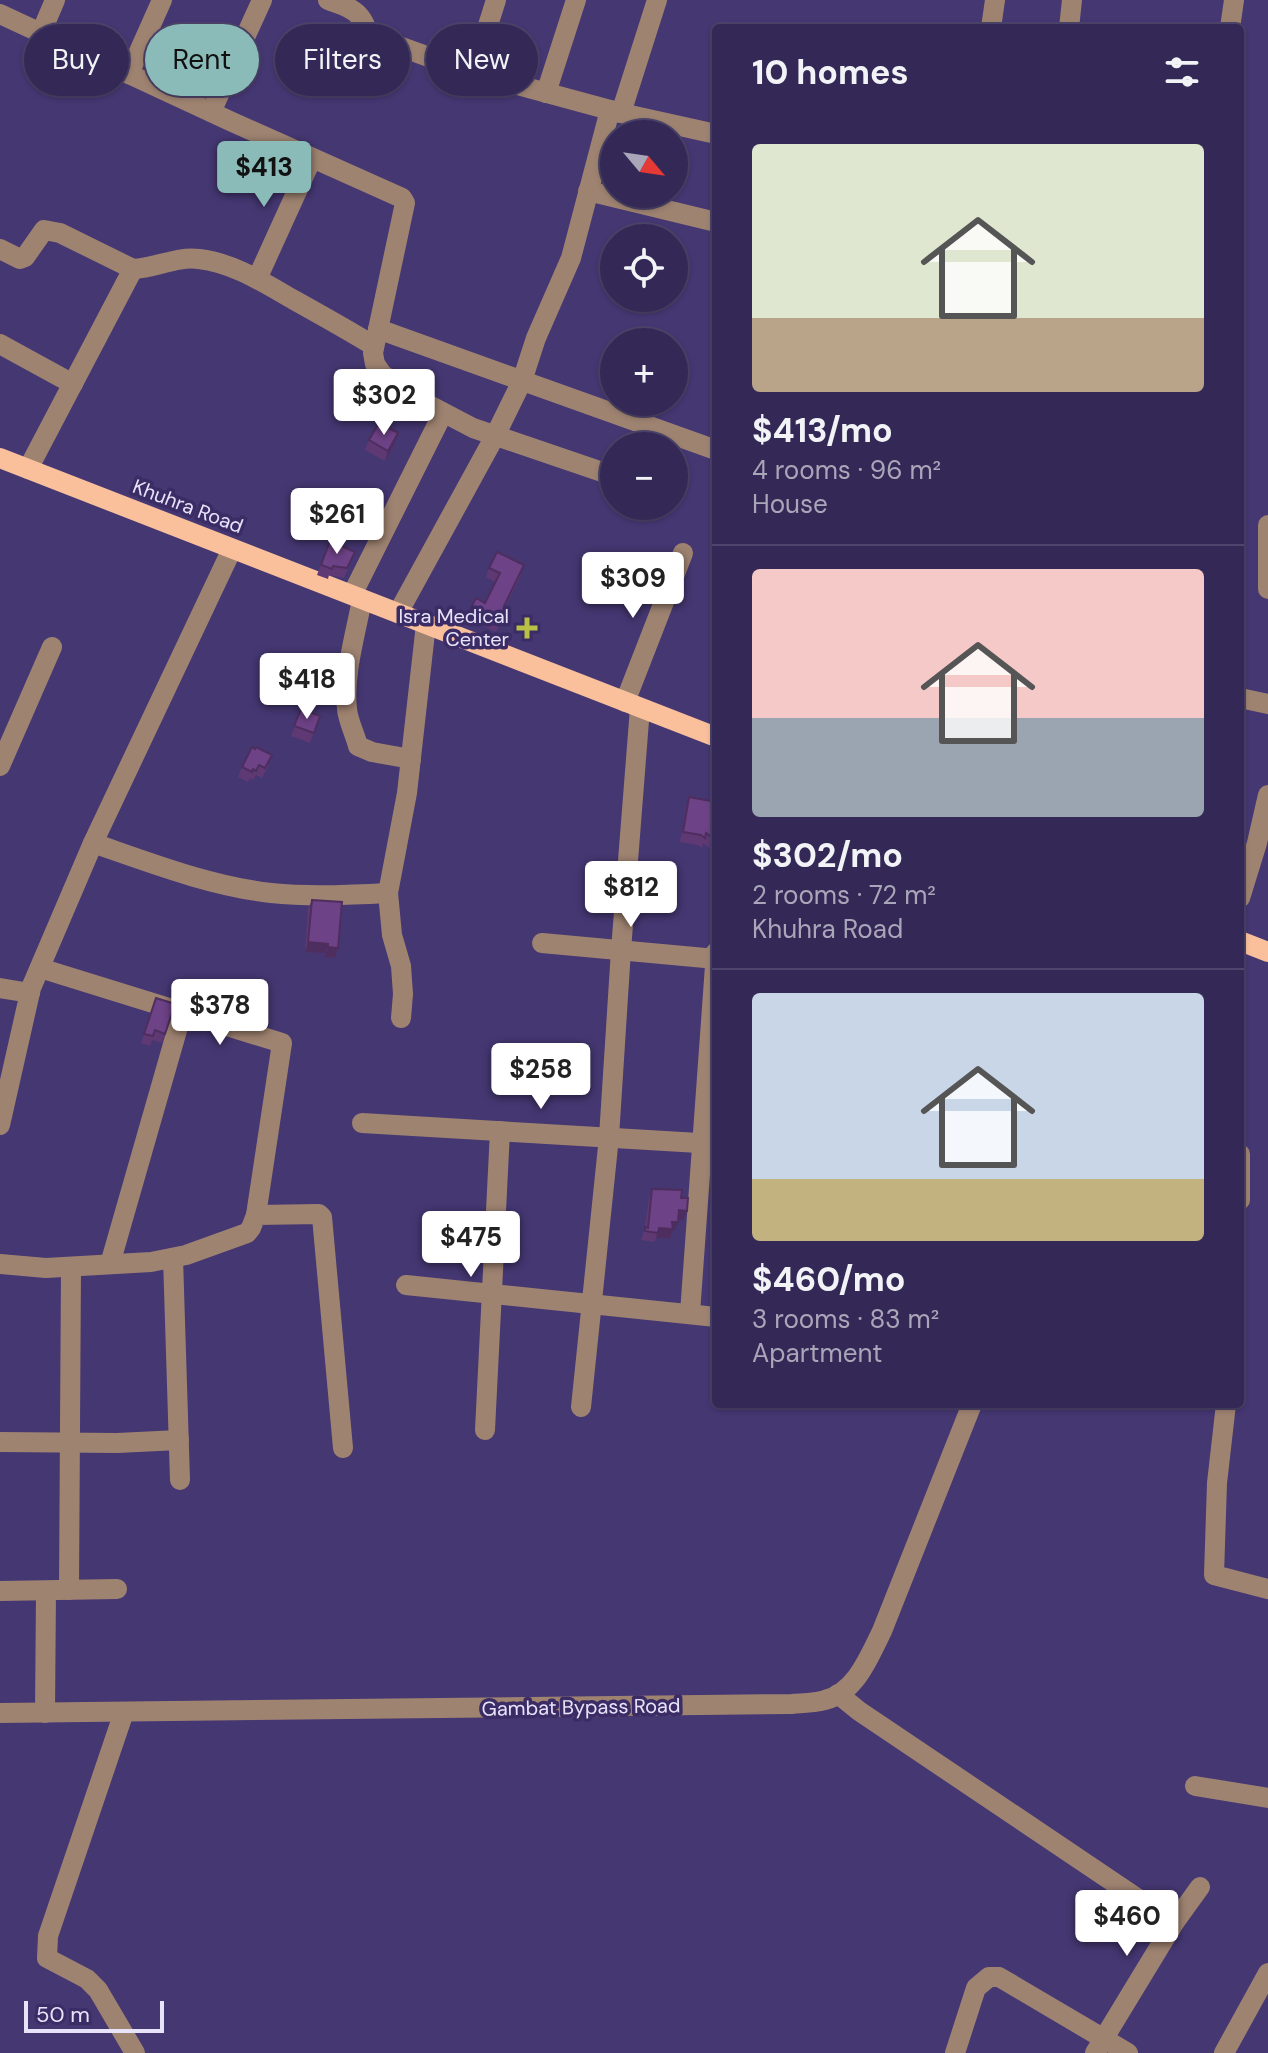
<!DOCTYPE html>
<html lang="en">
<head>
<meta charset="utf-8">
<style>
	body { margin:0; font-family:"DM Sans",sans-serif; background:#3c315c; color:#f1f3f6; height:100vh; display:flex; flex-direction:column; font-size:30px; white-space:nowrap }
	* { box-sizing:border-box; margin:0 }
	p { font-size:26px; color:#a9a6b9 }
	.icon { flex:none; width:44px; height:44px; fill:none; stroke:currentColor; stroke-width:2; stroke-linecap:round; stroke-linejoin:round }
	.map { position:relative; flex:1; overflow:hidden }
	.side { position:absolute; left:712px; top:24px; width:532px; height:1384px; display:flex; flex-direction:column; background:#342956; border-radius:8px; box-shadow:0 2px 6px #0004,0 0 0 2px #4e456c }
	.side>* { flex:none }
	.top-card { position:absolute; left:24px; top:24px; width:568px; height:72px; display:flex; gap:16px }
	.needle { width:52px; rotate:119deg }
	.controls { position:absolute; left:600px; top:120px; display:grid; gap:16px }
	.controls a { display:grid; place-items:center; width:88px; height:88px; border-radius:50%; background:#342956; box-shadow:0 2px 6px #0004,0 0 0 2px #4e456c; font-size:40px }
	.scale { position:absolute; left:24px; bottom:20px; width:140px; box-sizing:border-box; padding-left:8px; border:4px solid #e7e4f9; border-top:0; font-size:22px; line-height:28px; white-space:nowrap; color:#e7e4f9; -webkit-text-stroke:6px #3b2c66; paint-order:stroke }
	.price { position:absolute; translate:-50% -68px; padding:0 18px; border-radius:8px; background:#fff; color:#222; font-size:26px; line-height:52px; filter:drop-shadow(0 2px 4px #0008) }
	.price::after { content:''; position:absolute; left:50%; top:48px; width:24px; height:18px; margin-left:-12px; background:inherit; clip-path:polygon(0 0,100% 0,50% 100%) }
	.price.on { background:#8bbbb9; color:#111 }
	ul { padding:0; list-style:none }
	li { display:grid; align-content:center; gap:16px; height:424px; padding:0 40px }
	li+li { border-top:2px solid #4e456c }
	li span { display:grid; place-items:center; height:248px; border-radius:8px; color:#555 }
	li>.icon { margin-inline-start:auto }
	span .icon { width:144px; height:144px; fill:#fffc; stroke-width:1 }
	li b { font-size:34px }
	h2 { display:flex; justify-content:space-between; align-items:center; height:96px; padding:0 40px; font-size:34px }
	.chip { padding:0 28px; border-radius:36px; background:#342956; box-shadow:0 2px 6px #0004,0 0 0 2px #4e456c; font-size:28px; line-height:72px }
	.chip.on { background:#8bbbb9; color:#111 }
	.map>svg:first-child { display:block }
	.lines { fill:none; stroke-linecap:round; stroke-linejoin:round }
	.minor { stroke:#9f8371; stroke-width:20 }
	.major { stroke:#fac09c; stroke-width:20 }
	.wall { fill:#5f3974 }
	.shaded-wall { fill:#4d2e5e }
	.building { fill:#6e4287; stroke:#4d2e5e; stroke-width:2 }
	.poi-dot { fill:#b9c046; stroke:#3b2c66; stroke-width:3 }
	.labels { text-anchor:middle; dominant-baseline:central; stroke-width:7; stroke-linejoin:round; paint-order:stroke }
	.street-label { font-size:20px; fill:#e7e4f9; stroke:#3b2c66 }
	.poi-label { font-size:20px; fill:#e7e4f9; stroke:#3b2c66; text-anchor:end }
</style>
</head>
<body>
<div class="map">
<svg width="1268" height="2053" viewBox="0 0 1268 2053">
	<rect width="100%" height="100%" fill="#453772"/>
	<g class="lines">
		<!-- minor -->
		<g class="minor">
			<path d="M328,0C338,4 353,7 360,17C365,23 366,30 371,36L473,73L621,113L716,134"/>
			<path d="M0,14L230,121L402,198L405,203L373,353L375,364L382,374L414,397L473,428L614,476"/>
			<path d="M991,28L995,0"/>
			<path d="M1069,28L1072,0"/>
			<path d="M1230,28L1234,0"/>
			<path d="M41,33L55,0"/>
			<path d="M473,73L496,0"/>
			<path d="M129,74L162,0"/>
			<path d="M546,93L576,0"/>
			<path d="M211,112L262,0"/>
			<path d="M621,113L657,0"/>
			<path d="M588,191L716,222"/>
			<path d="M0,249L20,259L25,257L44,230L60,233L133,269C156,268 176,256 199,259C234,263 264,283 294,300C321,315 348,330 374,346"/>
			<path d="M257,279L312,158"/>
			<path d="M378,329L716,450"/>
			<path d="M0,344L73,384"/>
			<path d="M28,469L133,269"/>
			<path d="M1268,525V589"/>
			<path d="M352,595L443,413"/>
			<path d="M362,599C356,633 343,675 347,709C348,721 355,734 358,746L372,752L411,759"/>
			<path d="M398,613L495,436L522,381L536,338L571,258L610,110"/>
			<path d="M1240,698L1268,704"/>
			<path d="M625,702L683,553"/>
			<path d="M0,766L52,647"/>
			<path d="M93,843C151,863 210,886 271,893C310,897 349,895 388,893"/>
			<path d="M1240,898L1257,843L1268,795"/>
			<path d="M542,943L716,959"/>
			<path d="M40,968L282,1043L256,1215"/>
			<path d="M0,988L30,993"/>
			<path d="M401,1018L403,994L401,966L392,935L388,893L407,793L426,624"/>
			<path d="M362,1123L716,1144"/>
			<path d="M0,1125L31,988L93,843L232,549"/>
			<path d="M1240,1154V1200"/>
			<path d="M173,1258L180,1480"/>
			<path d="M0,1264L46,1268L151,1262L186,1255L247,1233L251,1228L256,1215L319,1214L322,1217L343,1448"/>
			<path d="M110,1264L182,1013"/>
			<path d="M406,1285L716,1317"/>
			<path d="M690,1313L716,952"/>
			<path d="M1226,1404L1217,1483L1214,1575L1268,1589"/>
			<path d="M581,1407L609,1137L621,950L640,708"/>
			<path d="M485,1430L500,1131"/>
			<path d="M0,1442L117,1443L179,1440"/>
			<path d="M69,1590L71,1267"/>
			<path d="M0,1591L117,1589"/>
			<path d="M838,1694L859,1711L1174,1923"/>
			<path d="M124,1712L48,1936L47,1958L87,1979L98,1990L135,2053"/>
			<path d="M0,1713L792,1704C803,1703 815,1703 825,1700C856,1692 869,1657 882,1631L972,1404"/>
			<path d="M45,1713L46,1591"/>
			<path d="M1195,1786L1268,1798"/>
			<path d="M955,2053L976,1988L989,1977H999L1128,2053"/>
			<path d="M1095,2053L1174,1923L1200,1887"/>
			<path d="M1224,2053L1268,1973"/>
		</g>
		<!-- major -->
		<g class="major">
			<path d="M0,458L716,737"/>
			<path d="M1240,941L1268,952"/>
		</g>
	</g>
	<!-- wall -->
	<g class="wall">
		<path d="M369,440L395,443L385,461L365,450Z"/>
		<path d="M330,541L355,552L344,578L329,575L328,579L317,575Z"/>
		<path d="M489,568L521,575L505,607L506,610L496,632L467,618L471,608L485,603L495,582L486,577Z"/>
		<path d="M301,709L320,716L310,743L291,736Z"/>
		<path d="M269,764L262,778L256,775L253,780L250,778L248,782L238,777L242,767Z"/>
		<path d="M689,797L716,802V824H715L713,838L709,848L703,843L702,848L697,845L680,842L686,807Z"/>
		<path d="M312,900L338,948L335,958L324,957L325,953L305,952L308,909Z"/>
		<path d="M156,998L175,1004L162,1043L152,1040L150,1046L141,1043Z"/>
		<path d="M652,1189L681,1198L687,1211L683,1220H678L674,1231H672L670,1238H656L654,1242L641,1240L645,1227L649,1198Z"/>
	</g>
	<!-- shaded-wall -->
	<g class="shaded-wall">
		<path d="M398,433L395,443L385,461L388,451Z"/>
		<path d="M308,942L328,944L325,953L305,952Z"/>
		<path d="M328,947L338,948L335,958L324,957Z"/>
		<path d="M679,1210L687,1211L683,1220H676Z"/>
		<path d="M672,1222H678L674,1231H672L670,1238H656L659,1228Z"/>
	</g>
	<!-- building -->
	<g class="building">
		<path d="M379,423L398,433L388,451L369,440Z"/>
		<path d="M330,541L355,552L347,568L333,566L332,569L321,565Z"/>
		<path d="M497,552L524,565L504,606L506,610L500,623L471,608L476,598L485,603L500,573L489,568Z"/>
		<path d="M301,709L320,716L314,733L294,726Z"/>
		<path d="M252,747L255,749L256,747L272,755L265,768L259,765L256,771L253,769L252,772L242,767Z"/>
		<path d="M689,797L716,802V818L713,838L706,833L705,838L701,835L683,832Z"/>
		<path d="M312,900L342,902L338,948L328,947V944L308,942Z"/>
		<path d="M156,998L175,1004L165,1034L155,1030L153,1036L144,1034Z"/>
		<path d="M652,1189L682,1190L681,1198H688L687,1211L679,1210L678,1222H672L673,1229L659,1228L658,1233L645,1231V1227L648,1228Z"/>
	</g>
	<!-- markers -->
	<path class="poi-dot" d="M523 616h8v8h8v8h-8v8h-8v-8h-8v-8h8z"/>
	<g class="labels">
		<!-- street labels -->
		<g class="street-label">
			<text transform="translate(188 506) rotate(21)">Khuhra Road</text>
			<text transform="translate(581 1707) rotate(-1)">Gambat Bypass Road</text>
		</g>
		<!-- poi labels -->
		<g class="poi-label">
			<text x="509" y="616">Isra Medical<tspan x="509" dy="23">Center</tspan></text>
		</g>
	</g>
</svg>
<div class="controls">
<a><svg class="needle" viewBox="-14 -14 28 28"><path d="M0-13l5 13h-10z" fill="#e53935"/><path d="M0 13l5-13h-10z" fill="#a9a6b9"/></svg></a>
<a><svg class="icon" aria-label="locate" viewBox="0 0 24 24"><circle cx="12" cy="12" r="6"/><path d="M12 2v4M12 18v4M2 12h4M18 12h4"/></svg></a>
<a>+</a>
<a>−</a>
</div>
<div class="scale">50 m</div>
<b class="price on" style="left:264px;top:209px">$413</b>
<b class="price" style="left:384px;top:437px">$302</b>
<b class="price" style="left:337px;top:556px">$261</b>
<b class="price" style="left:633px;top:620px">$309</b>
<b class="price" style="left:307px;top:721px">$418</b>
<b class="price" style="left:631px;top:929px">$812</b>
<b class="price" style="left:220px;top:1047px">$378</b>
<b class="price" style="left:541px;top:1111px">$258</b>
<b class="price" style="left:471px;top:1279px">$475</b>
<b class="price" style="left:1127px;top:1958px">$460</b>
<div class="top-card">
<a class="chip">Buy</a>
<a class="chip on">Rent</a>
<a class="chip">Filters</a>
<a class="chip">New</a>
</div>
<section class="side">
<h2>10 homes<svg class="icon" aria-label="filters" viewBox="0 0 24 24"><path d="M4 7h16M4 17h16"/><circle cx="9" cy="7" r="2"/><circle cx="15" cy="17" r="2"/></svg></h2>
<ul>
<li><span style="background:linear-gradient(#dfe7d0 70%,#b9a48a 0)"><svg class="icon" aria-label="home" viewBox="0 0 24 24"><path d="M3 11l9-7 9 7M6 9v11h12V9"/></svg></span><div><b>$413/mo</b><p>4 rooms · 96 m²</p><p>House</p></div></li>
<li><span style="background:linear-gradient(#f6c9c9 60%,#9aa5b1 0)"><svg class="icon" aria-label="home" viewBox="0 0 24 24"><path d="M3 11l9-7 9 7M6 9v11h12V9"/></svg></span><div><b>$302/mo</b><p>2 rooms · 72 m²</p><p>Khuhra Road</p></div></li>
<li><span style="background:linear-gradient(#c9d6e8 75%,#c2b280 0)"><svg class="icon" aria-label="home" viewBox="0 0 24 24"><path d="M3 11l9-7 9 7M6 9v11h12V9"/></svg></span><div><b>$460/mo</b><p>3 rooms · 83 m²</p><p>Apartment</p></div></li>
</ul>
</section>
</div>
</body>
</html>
